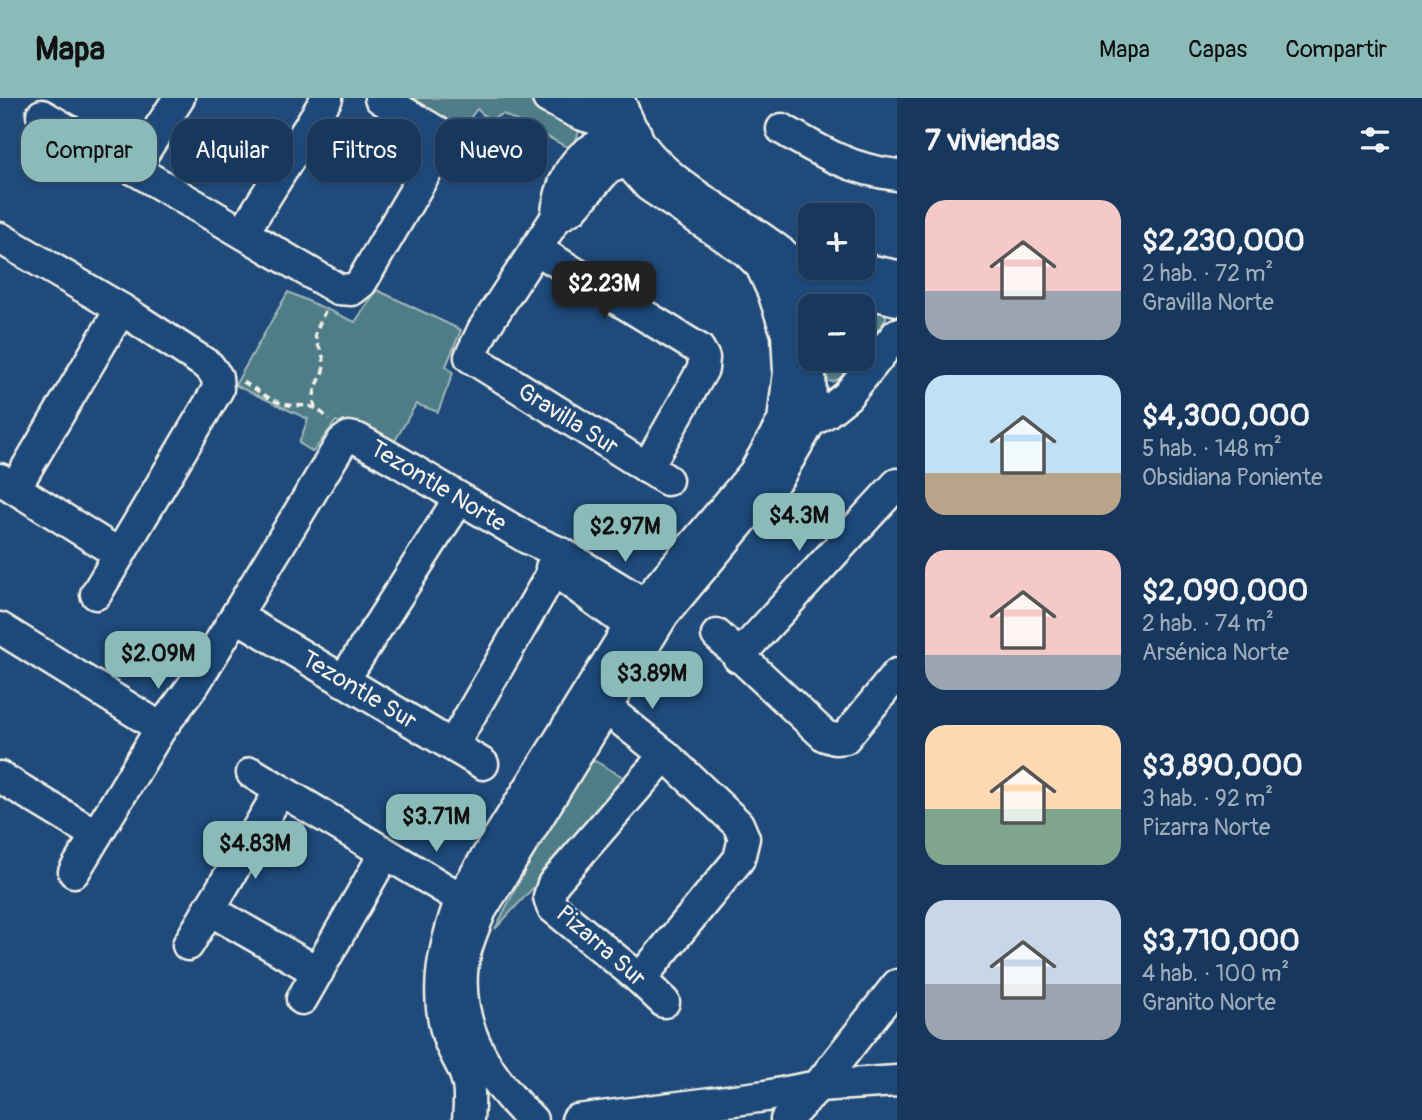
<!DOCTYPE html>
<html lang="es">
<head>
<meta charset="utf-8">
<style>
	body { margin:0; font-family:Pangolin,sans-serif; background:#203f62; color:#f1f3f6; height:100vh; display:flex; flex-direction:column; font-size:26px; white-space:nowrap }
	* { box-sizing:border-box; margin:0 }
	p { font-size:23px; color:#9eacbb }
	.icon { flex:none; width:38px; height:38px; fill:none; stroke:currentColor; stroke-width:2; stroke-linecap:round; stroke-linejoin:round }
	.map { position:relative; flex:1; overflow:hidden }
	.side { display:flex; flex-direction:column; background:#17385c; width:525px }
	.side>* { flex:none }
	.hud { position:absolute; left:21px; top:21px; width:665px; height:63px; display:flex; gap:14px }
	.controls { position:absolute; left:798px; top:105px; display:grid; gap:14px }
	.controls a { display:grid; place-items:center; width:77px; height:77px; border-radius:14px; background:#17385c; box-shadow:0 2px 5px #0004,0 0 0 2px #365272; font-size:35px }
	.price { position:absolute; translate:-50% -60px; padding:0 16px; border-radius:14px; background:#8bbbb9; color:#111; font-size:23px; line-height:46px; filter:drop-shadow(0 2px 4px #0008) }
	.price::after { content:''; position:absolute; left:50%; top:42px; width:21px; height:16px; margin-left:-10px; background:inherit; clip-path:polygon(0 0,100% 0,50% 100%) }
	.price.current { background:#222; color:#fff }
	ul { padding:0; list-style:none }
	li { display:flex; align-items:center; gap:21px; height:175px; padding:0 28px }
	li span { display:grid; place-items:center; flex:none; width:196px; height:140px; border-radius:21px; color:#555 }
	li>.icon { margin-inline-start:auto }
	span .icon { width:84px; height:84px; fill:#fffc; stroke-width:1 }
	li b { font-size:30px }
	h2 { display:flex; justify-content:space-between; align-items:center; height:84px; padding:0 28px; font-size:30px }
	.pill { padding:0 24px; border-radius:21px; background:#17385c; box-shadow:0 2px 5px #0004,0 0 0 2px #365272; font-size:24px; line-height:63px }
	.pill.current { background:#8bbbb9; color:#111 }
	header { display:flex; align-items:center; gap:42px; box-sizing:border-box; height:98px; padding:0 35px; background:#8bbbb9; color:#111 }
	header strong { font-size:33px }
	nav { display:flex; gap:38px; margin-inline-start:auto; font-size:24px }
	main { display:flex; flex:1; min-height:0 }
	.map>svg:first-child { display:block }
	.green { fill:#4f7d87; stroke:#a2b7b8; stroke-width:2 }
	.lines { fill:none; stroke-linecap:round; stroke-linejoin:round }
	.minor-casing { stroke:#f4f1e8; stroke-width:35 }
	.path { stroke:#f4f1e8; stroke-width:3.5; stroke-dasharray:7 5; stroke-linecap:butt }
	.minor { stroke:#1f4a7a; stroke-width:30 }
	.labels { text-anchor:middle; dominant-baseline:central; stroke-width:5; stroke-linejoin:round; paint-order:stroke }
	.street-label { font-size:24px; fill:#f4f1e8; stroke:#1f4a7a }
</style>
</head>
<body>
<header>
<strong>Mapa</strong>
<nav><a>Mapa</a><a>Capas</a><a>Compartir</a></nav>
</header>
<main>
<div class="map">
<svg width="897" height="1022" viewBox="0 0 897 1022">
	<rect width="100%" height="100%" fill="#1f4a7a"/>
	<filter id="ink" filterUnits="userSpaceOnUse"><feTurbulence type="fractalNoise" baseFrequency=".0143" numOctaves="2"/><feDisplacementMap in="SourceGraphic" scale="14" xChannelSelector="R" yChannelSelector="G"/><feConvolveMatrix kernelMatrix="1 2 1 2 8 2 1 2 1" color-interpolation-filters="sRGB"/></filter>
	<g filter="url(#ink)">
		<!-- green -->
		<g class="green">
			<path d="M404,0H528L570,18L580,30L573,52L503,16L489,22L477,11L468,23L445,25Z"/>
			<path d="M377,192L461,232L446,268L453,275L438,314L416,306L391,350L336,323L313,354L299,345L308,321L235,287L288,194L355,224Z"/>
			<path d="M815,197L886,209V221L863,252V208H813Z"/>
			<path d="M818,261H856L842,280L831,284L819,275Z"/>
			<path d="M595,663L623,679L622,694L495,831L577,670Z"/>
		</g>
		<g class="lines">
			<!-- minor casing -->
			<g class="minor-casing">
				<g id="minor">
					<path d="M548,0C569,10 589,25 611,20"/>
					<path d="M618,0C626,19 635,41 649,57C684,97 746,125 788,160"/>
					<path d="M42,17L338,191L352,192L361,185L441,48L442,40L437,34L380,0"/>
					<path d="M782,31C821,54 851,72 897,77"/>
					<path d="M636,36C621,40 602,44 589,53C567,67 559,96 556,120L483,232L470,259L667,382"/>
					<path d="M133,71L179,0"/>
					<path d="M556,120L573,110L607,71L644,56"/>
					<path d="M243,135L327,0"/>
					<path d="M0,140L121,211L209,268L217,279L218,291L96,496"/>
					<path d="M536,151L699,251L704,260L703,271L647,370"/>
					<path d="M788,160C806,214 813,268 810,324H794"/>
					<path d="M857,170L897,178"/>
					<path d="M780,192C817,179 860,193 897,202"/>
					<path d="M0,381L119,456"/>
					<path d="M15,390L121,211"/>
					<path d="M551,470L629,527L646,534"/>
					<path d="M236,518L483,666"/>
					<path d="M0,530L161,630L74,774"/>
					<path d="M717,537L825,638L835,641L845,640L897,576"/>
					<path d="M738,559L897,386"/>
					<path d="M343,583L459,401"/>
					<path d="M591,598L665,657L738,726L744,740L739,761L640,881"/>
					<path d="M161,630L195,585L342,344L349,339L358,341L399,364L527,440L563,456L661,516"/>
					<path d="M453,647L563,456"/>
					<path d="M252,675L477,810"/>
					<path d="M0,679L96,737"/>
					<path d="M208,811L318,874"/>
					<path d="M188,847L280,693"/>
					<path d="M302,901L385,755"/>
					<path d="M664,904L640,881L552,809L549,799L553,786L665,657"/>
					<path d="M468,1022C469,1008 471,992 466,979C462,965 452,953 448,939C433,891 445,845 461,800L643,507L754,375L783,323L789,274L787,236L773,194L761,168L746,153L649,88L626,62L599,23L593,0"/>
					<path d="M532,1022C491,983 458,934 462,875C463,854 473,831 481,812L663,517L779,378L810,324L827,314L847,298L897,236"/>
					<path d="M577,1022L766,998L818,988L897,983"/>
					<path d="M786,1022L818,988L897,887"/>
				</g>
			</g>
			<!-- path -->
			<g class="path">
				<path d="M243,284C255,290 265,299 278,304C299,313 310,299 329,322"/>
				<path d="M315,310C310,287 324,284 324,264C323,254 316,246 315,236L325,213"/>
			</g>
			<!-- minor -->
			<use href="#minor" class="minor"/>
		</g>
	</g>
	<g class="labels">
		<!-- street labels -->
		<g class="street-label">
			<text transform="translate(568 321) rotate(32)">Gravilla Sur</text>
			<text transform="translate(438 388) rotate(31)">Tezontle Norte</text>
			<text transform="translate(359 592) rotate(31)">Tezontle Sur</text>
			<text transform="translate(601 848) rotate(41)">Pizarra Sur</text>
		</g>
	</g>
</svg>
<div class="controls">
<a>+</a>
<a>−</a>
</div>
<b class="price current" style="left:604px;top:223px">$2.23M</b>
<b class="price" style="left:799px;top:455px">$4.3M</b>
<b class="price" style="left:625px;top:466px">$2.97M</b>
<b class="price" style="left:158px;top:593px">$2.09M</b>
<b class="price" style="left:652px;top:613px">$3.89M</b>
<b class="price" style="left:436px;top:756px">$3.71M</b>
<b class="price" style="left:255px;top:783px">$4.83M</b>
<div class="hud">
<a class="pill current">Comprar</a>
<a class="pill">Alquilar</a>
<a class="pill">Filtros</a>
<a class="pill">Nuevo</a>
</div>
</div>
<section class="side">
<h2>7 viviendas<svg class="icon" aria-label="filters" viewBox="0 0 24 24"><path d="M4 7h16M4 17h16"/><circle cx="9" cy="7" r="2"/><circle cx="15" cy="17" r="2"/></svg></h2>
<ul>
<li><span style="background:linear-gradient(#f6c9c9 65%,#9aa5b1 0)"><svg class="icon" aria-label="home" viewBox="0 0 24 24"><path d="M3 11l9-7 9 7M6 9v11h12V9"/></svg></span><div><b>$2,230,000</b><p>2 hab. · 72 m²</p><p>Gravilla Norte</p></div></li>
<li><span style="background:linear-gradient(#bfe0f5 70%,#b9a48a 0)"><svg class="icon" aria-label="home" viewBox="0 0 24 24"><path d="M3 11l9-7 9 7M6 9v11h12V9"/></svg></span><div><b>$4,300,000</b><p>5 hab. · 148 m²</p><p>Obsidiana Poniente</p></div></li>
<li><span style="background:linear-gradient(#f6c9c9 75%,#9aa5b1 0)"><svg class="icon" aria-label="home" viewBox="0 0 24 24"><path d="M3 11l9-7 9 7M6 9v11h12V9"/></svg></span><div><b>$2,090,000</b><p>2 hab. · 74 m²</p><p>Arsénica Norte</p></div></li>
<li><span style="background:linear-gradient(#ffd9b3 60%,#7fa58c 0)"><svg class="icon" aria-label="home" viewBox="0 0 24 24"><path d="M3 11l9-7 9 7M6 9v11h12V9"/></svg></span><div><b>$3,890,000</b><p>3 hab. · 92 m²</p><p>Pizarra Norte</p></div></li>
<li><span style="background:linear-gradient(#c9d6e8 60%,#9aa5b1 0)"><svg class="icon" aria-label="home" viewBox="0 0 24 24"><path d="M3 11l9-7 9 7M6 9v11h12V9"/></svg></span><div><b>$3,710,000</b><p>4 hab. · 100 m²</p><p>Granito Norte</p></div></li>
</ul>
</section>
</main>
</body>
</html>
